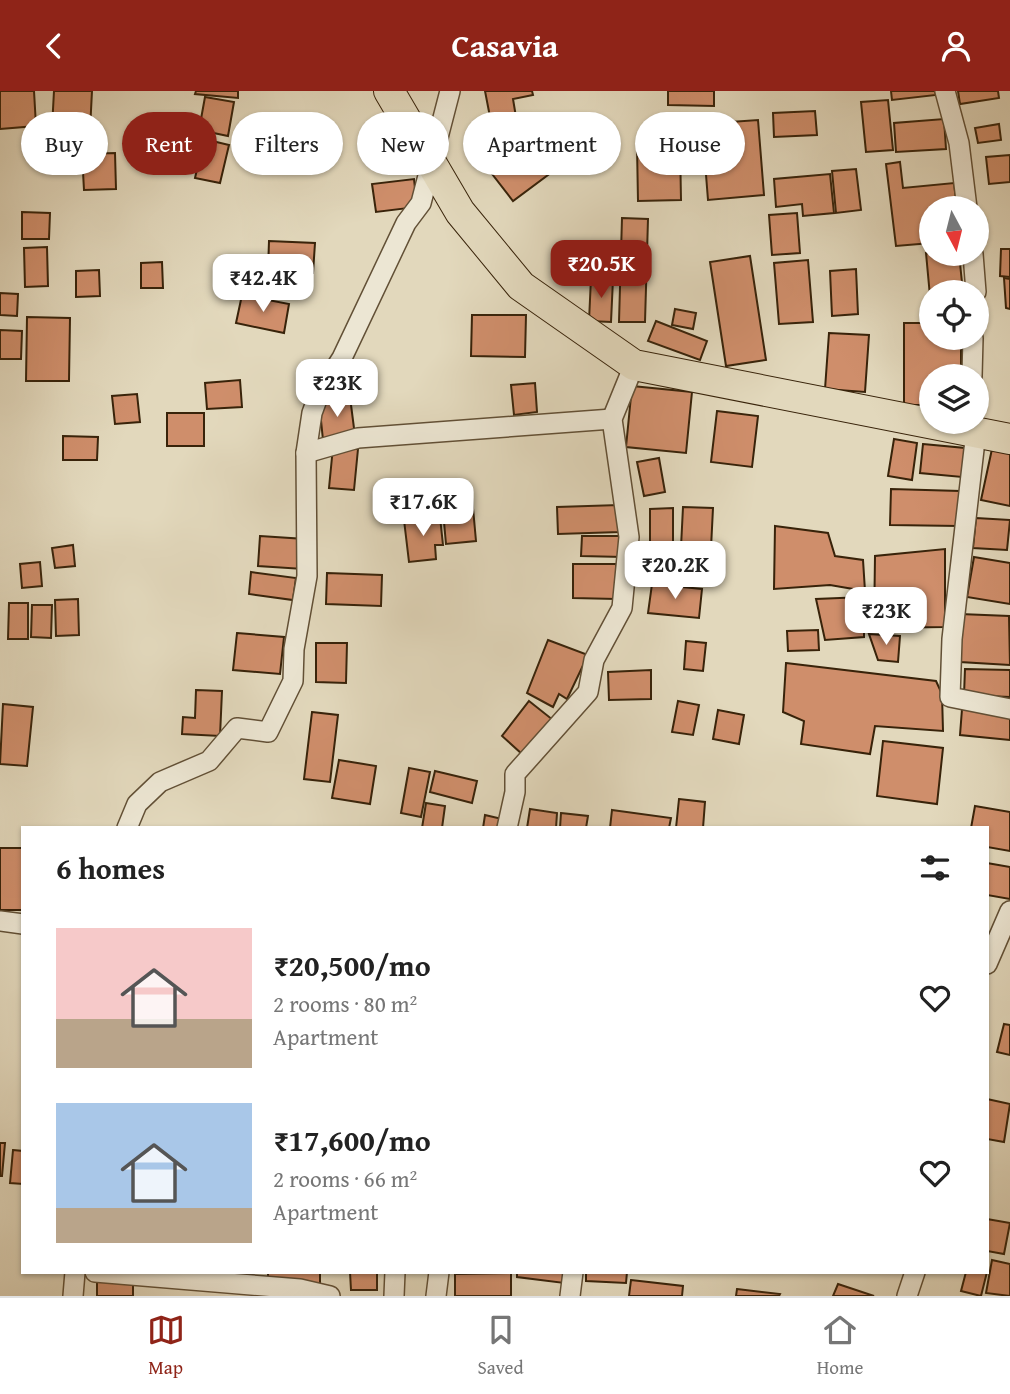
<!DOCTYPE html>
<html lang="en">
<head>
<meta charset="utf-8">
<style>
	body { margin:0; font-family:"Gentium Book Plus",serif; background:#f6f6f6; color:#222; height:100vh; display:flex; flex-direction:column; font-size:26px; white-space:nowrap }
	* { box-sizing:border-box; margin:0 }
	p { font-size:23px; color:#767676 }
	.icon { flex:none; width:38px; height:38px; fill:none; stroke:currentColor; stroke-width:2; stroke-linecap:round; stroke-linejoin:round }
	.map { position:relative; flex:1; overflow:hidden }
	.side { position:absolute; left:21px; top:735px; width:968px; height:448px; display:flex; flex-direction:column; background:#fff; border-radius:0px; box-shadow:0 2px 5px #0004 }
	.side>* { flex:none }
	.guide { position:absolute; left:21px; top:21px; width:970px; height:63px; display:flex; gap:14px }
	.needle { width:46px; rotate:173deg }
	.fabs { position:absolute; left:919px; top:105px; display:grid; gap:14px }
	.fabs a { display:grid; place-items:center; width:70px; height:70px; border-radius:50%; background:#fff; box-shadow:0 2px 5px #0004; font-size:35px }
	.price { position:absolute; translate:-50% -60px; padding:0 16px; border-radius:14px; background:#fff; color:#222; font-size:23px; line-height:46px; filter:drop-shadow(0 2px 4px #0008) }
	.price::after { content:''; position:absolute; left:50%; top:42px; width:21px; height:16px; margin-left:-10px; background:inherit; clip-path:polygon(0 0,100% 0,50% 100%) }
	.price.active { background:#8f2418; color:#fff }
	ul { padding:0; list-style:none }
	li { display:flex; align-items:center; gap:21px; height:175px; padding:0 35px }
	li span { display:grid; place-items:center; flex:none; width:196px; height:140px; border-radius:0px; color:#555 }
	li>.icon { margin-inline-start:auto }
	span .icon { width:84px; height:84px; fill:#fffc; stroke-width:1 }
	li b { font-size:30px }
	h2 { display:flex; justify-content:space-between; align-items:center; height:84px; padding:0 35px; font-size:30px }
	.tag { padding:0 24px; border-radius:32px; background:#fff; box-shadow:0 2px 5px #0004; font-size:24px; line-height:63px }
	.tag.active { background:#8f2418; color:#fff }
	header { display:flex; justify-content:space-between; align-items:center; height:91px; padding:0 35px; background:#8f2418; color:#fff; font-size:32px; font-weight:600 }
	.menu { display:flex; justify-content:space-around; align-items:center; height:98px; border-top:2px solid #e0e0e0; background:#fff; font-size:19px; color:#767676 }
	.menu a { display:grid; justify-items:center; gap:4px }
	.menu .active { color:#8f2418 }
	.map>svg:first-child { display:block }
	.building { fill:#cf8e6b; stroke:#38230a; stroke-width:2 }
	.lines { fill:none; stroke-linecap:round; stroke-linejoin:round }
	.minor-casing { stroke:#625036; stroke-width:22 }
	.primary-casing { stroke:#38230a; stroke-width:32 }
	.minor { stroke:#ece6d3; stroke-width:19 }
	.primary { stroke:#e2d8bc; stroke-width:30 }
</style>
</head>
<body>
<header><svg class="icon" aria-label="back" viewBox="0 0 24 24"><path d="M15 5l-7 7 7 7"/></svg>Casavia<svg class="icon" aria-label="person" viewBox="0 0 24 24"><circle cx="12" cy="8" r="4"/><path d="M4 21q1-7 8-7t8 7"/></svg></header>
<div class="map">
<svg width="1010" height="1205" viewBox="0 0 1010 1205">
	<rect width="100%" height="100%" fill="#e2d8bc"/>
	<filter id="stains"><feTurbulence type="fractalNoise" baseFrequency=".00286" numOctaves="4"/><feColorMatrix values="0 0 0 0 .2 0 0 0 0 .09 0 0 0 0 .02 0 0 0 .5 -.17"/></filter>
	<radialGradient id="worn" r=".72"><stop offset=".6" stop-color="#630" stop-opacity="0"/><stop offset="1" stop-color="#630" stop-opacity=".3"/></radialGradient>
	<!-- building -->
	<g class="building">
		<path d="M0,0H34L36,35L0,38Z"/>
		<path d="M54,0H92L90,39L52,37Z"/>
		<path d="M196,0H238V7L195,3Z"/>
		<path d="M485,0H532L533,4L513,8L516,26L491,31Z"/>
		<path d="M668,0H714V15L668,14Z"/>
		<path d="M891,0H935L936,4L892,9Z"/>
		<path d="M958,0H998L999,7L960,13Z"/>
		<path d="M205,6L234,11L228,45L199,39Z"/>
		<path d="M888,9L893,59L866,61L861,11Z"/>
		<path d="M815,20L817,44L774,46L773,22Z"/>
		<path d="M944,28L946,58L896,61L894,32Z"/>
		<path d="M758,29L764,104L708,109L702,33Z"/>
		<path d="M999,33L1001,49L978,52L975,37Z"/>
		<path d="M43,37L79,39L78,61L42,59Z"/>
		<path d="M526,37L556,78L513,110L482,70Z"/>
		<path d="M204,48L229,54L220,92L195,87Z"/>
		<path d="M680,54L681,109L638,110L637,55Z"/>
		<path d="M115,62L116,98L84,99L82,63Z"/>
		<path d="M1010,64V91L989,93L986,66Z"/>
		<path d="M900,71L903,97L954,92L957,117H931V152L896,155L886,73Z"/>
		<path d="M856,78L861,119L836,122L832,80Z"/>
		<path d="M830,83L834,122L803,125L802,113L776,116L774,88Z"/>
		<path d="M414,88L417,116L376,121L372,93Z"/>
		<path d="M22,121L50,122L49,148H22Z"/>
		<path d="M797,122L800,162L772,164L769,124Z"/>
		<path d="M622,127L648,128L645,231H619Z"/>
		<path d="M269,150L315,152L313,182L268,180Z"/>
		<path d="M47,156L48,195L25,196L24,157Z"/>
		<path d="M1001,158H1010V186L1000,185Z"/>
		<path d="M926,162L959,163L963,201H931V216Z"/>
		<path d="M750,165L766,269L726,275L710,171Z"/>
		<path d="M808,169L813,231L779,233L774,172Z"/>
		<path d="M162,171L163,197H141V172Z"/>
		<path d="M856,178L858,223L832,225L830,180Z"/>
		<path d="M99,179L100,205L76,206V180Z"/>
		<path d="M591,187L613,188L611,231L589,230Z"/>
		<path d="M1004,187L1010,188V218L1006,217Z"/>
		<path d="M0,202L18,203L17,225L0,224Z"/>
		<path d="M242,204L289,213L284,242L236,232Z"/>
		<path d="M675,218L696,222L693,238L672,234Z"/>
		<path d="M472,224H526L525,266L471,265Z"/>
		<path d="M27,226L70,227L69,290H26Z"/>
		<path d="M656,230L707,250L700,269L648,250Z"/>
		<path d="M904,232H931V247H961V285H931V314H904Z"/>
		<path d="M0,239L22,240L21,268H0Z"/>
		<path d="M829,242L869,244L865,301L825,298Z"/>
		<path d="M240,289L242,316L207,318L205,292Z"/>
		<path d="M535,292L537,321L514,324L511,294Z"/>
		<path d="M632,295L692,301L686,362L626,356Z"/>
		<path d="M137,303L140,331L115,333L112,305Z"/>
		<path d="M350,306L355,345L323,349L319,310Z"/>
		<path d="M717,320L758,325L752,376L711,371Z"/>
		<rect x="167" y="322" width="37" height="33"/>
		<path d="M63,345L98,346L97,369H63Z"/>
		<path d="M894,348L917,352L912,389L888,385Z"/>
		<path d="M923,353L965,357L962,386L920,382Z"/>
		<path d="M333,356L358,358L354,399L329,397Z"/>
		<path d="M992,358L1010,361V415L981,409Z"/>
		<path d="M659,367L665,401L644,405L637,371Z"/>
		<path d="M891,398L960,400L959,435L890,434Z"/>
		<path d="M472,406L476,450L446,453L442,409Z"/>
		<path d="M619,414L620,441L558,443L557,416Z"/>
		<path d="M683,416L713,417L711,457L681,456Z"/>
		<path d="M673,417V453L650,454V418Z"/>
		<path d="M440,426L443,454H435L436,468L409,471L404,429Z"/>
		<path d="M976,427L1010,429L1007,459L973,457Z"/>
		<path d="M775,435L828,442L835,465L863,469L865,500L830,494L774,498Z"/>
		<path d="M260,445L305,448L303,478L258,475Z"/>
		<path d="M582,445H623V466L581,465Z"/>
		<path d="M73,454L75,475L55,477L52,457Z"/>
		<path d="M945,458V536L874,537L875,465Z"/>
		<path d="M656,462L706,469L703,493L653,486Z"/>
		<path d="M974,466L1010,472V513L967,506Z"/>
		<path d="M40,471L42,495L22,497L20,473Z"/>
		<path d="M573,473H616V508L573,507Z"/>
		<path d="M251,481L296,487L293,509L249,503Z"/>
		<path d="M327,482L382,484L381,515L326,513Z"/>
		<path d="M652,493L702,498L699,527L648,522Z"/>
		<path d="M864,506V546L825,549L816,508Z"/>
		<path d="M78,508L79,544L56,545L55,509Z"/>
		<path d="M9,512H28V548H8Z"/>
		<path d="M32,514H52L51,547L31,546Z"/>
		<path d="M960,523L1009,525L1010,574L960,571Z"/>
		<path d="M818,539L819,559L788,560L787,540Z"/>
		<path d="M237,542L284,546L280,583L233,579Z"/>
		<path d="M869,543L900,545L898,571L878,569Z"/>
		<path d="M548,549L588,564L567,608L559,603L553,616L527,602Z"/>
		<path d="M686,550L706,552L703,580L684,578Z"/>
		<path d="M316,552H347L346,592L316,591Z"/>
		<path d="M786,572L936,590L942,603L943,640L875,635L870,663L801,653L804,630L783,621Z"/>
		<path d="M965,578L1010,579V606L964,604Z"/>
		<path d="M651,579V608L609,609L608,581Z"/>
		<path d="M196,599L222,600L220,645L182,643L183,626L195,627Z"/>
		<path d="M529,610L553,629L522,663L502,645Z"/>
		<path d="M678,610L699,614L693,644L672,641Z"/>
		<path d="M3,613L33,616L27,675L0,673Z"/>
		<path d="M962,618L1010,623V649L960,644Z"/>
		<path d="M718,619L744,624L739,653L713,648Z"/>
		<path d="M312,621L338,624L330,691L304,688Z"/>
		<path d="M883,650L943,657L937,713L877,705Z"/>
		<path d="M339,669L376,675L370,713L332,707Z"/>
		<path d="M409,677L430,681L421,726L401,722Z"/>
		<path d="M435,680L477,690L472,712L430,701Z"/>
		<path d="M679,708L705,711L703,737H676Z"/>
		<path d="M426,712L445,715L442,737H422Z"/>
		<path d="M975,715L1010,721V760L987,756V737H971Z"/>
		<path d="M530,718L557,722L556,737H527Z"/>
		<path d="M612,719L671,727L669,737H610Z"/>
		<path d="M561,722L588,725L586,737H560Z"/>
		<path d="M485,724L502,728L500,737H483Z"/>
		<rect x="0" y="757" width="23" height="62"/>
		<path d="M987,772L1010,776V808L987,804Z"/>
		<path d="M1004,933L1010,934V964L997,961Z"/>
		<path d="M987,1008L1010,1013L1004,1051L987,1048Z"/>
		<path d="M0,1052H5L2,1085H0Z"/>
		<path d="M13,1059L23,1060V1093L10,1092Z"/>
		<path d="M987,1128L1010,1132L1004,1163L987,1160Z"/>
		<path d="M992,1169L1010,1173V1205L986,1202Z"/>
		<path d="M268,1181H320V1193L268,1195Z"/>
		<path d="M350,1181H377V1199H351Z"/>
		<path d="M517,1181H565L564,1192L517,1186Z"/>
		<path d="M586,1181H627L626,1192L586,1190Z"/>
		<path d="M966,1181H987L981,1205L961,1200Z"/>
		<path d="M511,1182V1205H455V1183Z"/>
		<rect x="97" y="1185" width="36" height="20"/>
		<path d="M631,1189L683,1195L682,1205H629Z"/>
		<path d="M838,1193L874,1205H833Z"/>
		<path d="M737,1198L780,1203L779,1205H736Z"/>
	</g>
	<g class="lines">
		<!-- minor casing -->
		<g class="minor-casing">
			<g id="minor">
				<path d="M945,0L959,52L967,117"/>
				<path d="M973,163L976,201"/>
				<path d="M972,285L973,247"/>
				<path d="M976,341L952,548L950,606L1010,618"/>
				<path d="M306,362L358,347L612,328"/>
				<path d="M127,737L137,713L160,691L209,670L237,637L268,641L293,590L294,558L307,485L306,362L312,322L319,303L342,267L406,132L421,112L450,0"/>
				<path d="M507,737L515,701V683L588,601L594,569L622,517L629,446L612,328L634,274"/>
				<path d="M0,830L23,833"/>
				<path d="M987,873L1010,820"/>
				<path d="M95,1181L300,1198L330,1205"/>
				<path d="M73,1205L75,1181"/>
				<path d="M394,1205L395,1181"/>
				<path d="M436,1205L439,1181"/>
				<path d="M570,1205L573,1181"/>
				<path d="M907,1205L915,1181"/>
			</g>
		</g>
		<!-- primary casing -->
		<g class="primary-casing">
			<path id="primary" d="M389,0L460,121L521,195L634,274L1010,348"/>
		</g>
		<!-- minor -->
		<use href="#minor" class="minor"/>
		<!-- primary -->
		<use href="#primary" class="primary"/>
	</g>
	<rect width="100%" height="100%" filter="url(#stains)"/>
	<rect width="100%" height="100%" fill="url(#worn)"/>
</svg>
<div class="fabs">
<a><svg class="needle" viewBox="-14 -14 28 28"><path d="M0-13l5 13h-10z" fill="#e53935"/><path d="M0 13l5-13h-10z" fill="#767676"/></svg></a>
<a><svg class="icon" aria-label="locate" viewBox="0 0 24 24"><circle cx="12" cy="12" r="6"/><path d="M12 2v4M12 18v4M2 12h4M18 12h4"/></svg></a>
<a><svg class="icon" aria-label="layers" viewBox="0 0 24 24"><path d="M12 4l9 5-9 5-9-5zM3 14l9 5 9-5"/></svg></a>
</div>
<b class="price active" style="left:601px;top:209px">₹20.5K</b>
<b class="price" style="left:263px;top:223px">₹42.4K</b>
<b class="price" style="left:337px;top:328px">₹23K</b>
<b class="price" style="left:423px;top:447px">₹17.6K</b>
<b class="price" style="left:675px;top:510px">₹20.2K</b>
<b class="price" style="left:886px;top:556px">₹23K</b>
<div class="guide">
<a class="tag">Buy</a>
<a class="tag active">Rent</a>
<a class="tag">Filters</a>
<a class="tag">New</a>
<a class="tag">Apartment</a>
<a class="tag">House</a>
</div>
<section class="side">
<h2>6 homes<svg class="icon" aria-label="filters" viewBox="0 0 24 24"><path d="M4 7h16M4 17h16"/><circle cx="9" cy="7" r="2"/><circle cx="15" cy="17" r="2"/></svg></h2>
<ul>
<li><span style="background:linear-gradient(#f6c9c9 65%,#b9a48a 0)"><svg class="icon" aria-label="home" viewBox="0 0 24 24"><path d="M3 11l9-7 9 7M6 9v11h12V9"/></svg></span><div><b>₹20,500/mo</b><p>2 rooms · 80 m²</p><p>Apartment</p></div><svg class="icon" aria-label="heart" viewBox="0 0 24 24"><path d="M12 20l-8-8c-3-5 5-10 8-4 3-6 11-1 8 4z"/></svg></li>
<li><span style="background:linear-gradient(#a9c7e8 75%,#b9a48a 0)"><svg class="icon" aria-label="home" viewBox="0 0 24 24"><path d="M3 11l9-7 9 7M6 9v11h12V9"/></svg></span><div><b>₹17,600/mo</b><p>2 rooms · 66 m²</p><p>Apartment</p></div><svg class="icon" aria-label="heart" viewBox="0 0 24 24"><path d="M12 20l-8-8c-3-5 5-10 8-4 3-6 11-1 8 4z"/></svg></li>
</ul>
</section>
</div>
<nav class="menu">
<a class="active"><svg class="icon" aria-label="map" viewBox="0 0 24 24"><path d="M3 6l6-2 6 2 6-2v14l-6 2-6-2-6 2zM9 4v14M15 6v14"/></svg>Map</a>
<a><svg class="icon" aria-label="saved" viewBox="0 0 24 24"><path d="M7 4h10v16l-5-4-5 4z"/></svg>Saved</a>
<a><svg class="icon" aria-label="home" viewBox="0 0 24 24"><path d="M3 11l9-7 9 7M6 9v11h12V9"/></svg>Home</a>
</nav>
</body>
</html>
